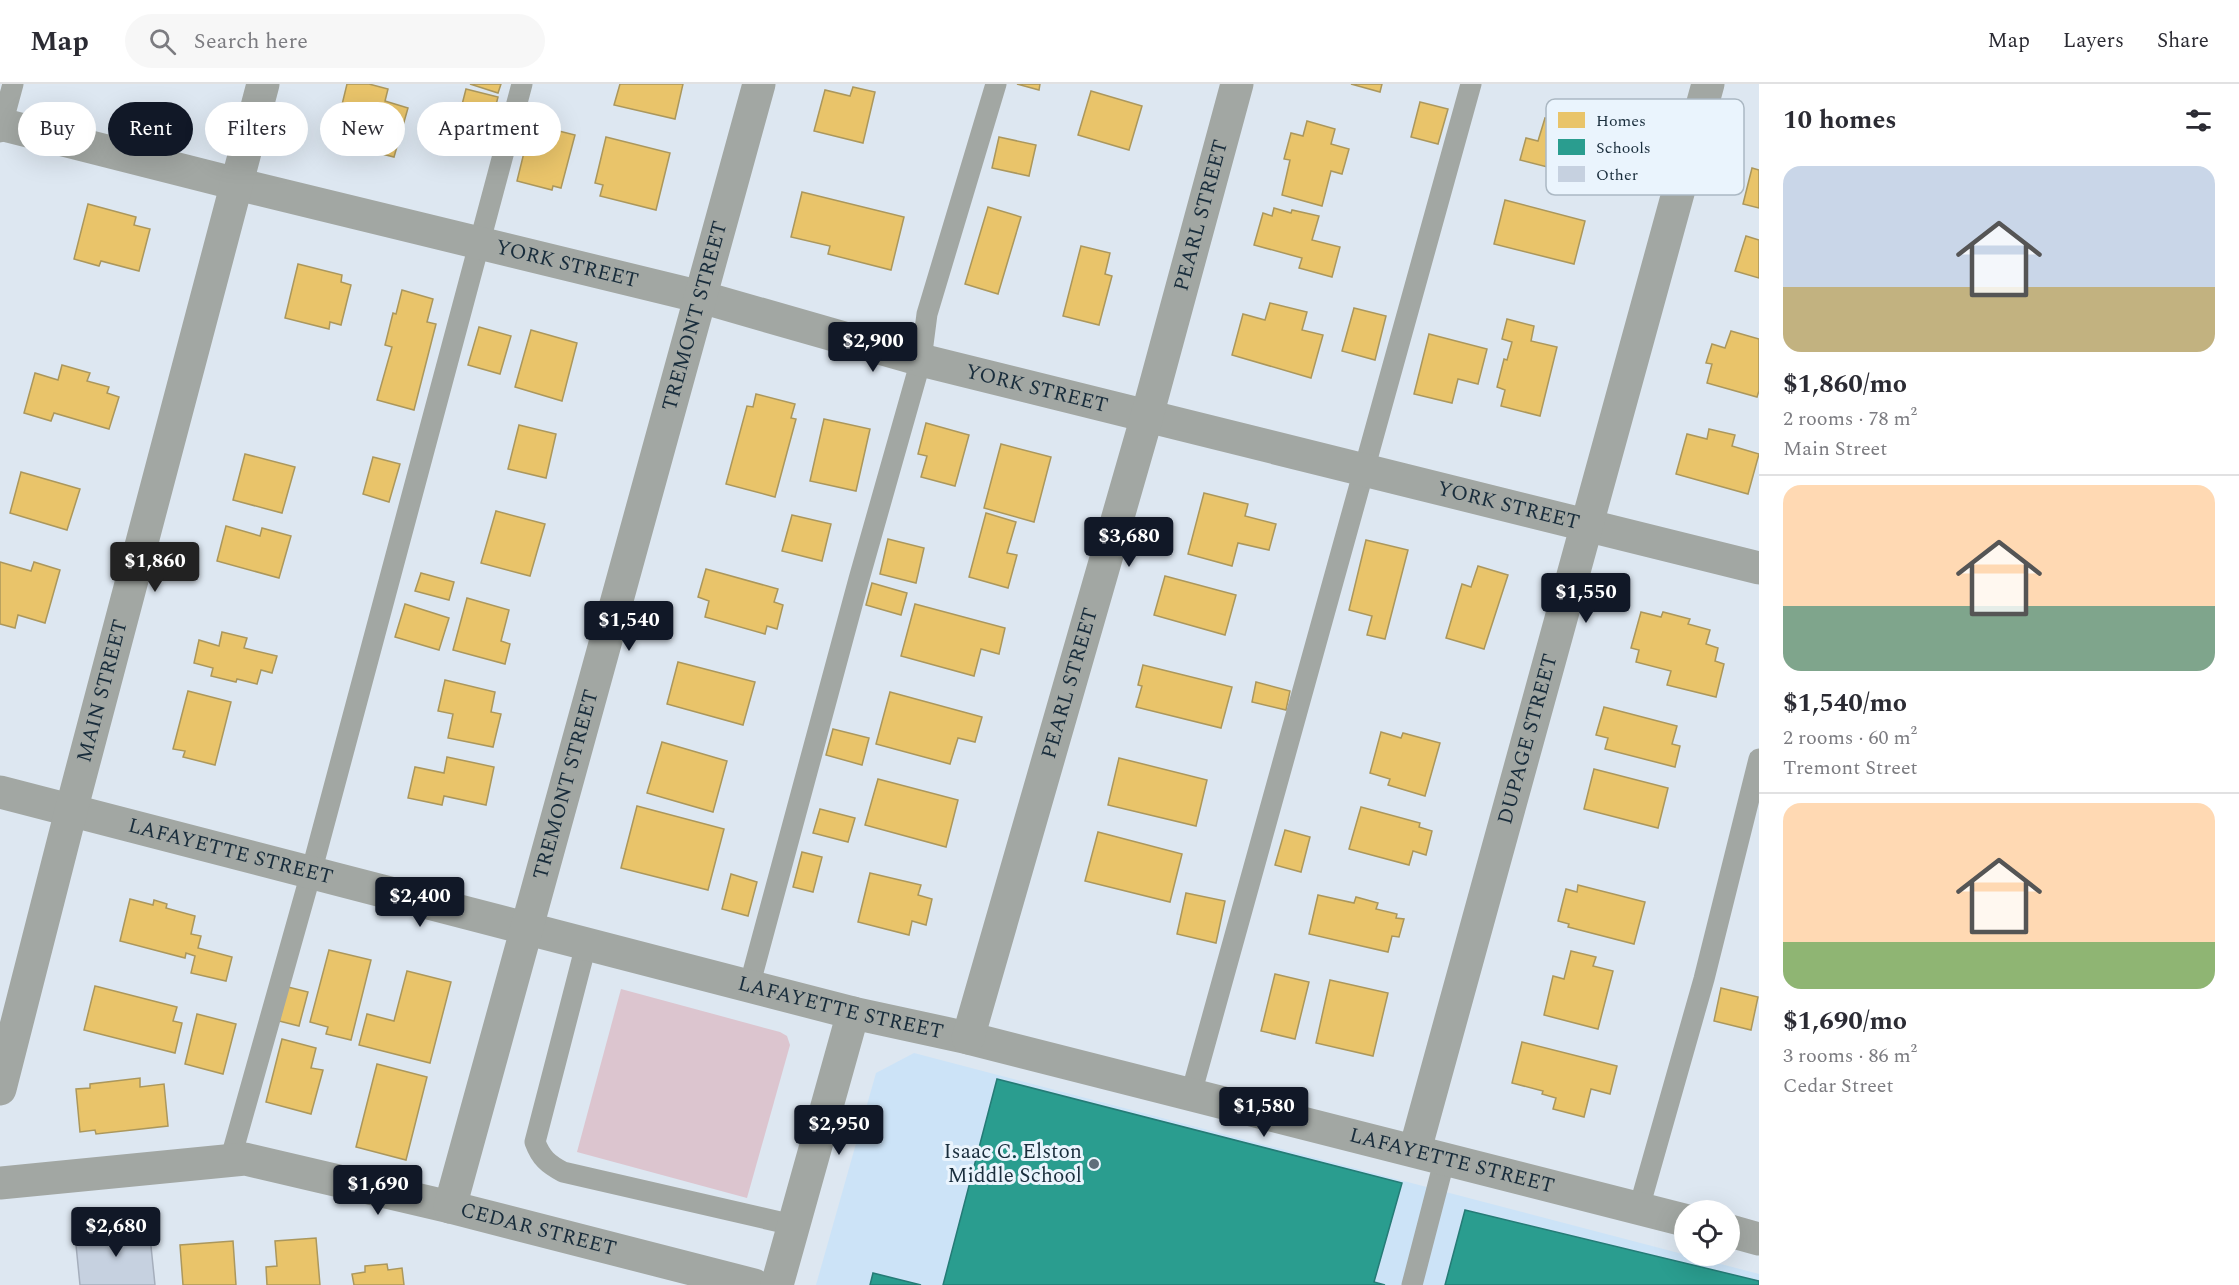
<!DOCTYPE html>
<html lang="en">
<head>
<meta charset="utf-8">
<style>
	body { margin:0; font-family:Spectral,serif; background:#f7f7f7; color:#2b2b33; height:100vh; display:flex; flex-direction:column; font-size:22px; white-space:nowrap }
	* { box-sizing:border-box; margin:0 }
	p { font-size:20px; color:#7c7c81 }
	.icon { flex:none; width:33px; height:33px; fill:none; stroke:currentColor; stroke-width:2; stroke-linecap:round; stroke-linejoin:round }
	.map { position:relative; flex:1; overflow:hidden }
	.details { display:flex; flex-direction:column; background:#fff; width:480px }
	.details>* { flex:none }
	.top-card { position:absolute; left:18px; top:18px; width:570px; height:54px; display:flex; gap:12px }
	.tools { position:absolute; left:1674px; top:1116px; display:grid; gap:12px }
	.tools a { display:grid; place-items:center; width:66px; height:66px; border-radius:50%; background:#fff; box-shadow:0 6px 24px #0002; font-size:30px }
	.price { position:absolute; translate:-50% -51px; padding:0 14px; border-radius:6px; background:#111827; color:#fff; font-size:20px; line-height:39px; filter:drop-shadow(0 2px 3px #0008) }
	.price::after { content:''; position:absolute; left:50%; top:36px; width:18px; height:14px; margin-left:-9px; background:inherit; clip-path:polygon(0 0,100% 0,50% 100%) }
	.price.on { background:#222; color:#fff }
	ul { padding:0; list-style:none }
	li { display:grid; align-content:center; gap:12px; height:318px; padding:0 24px }
	li+li { border-top:2px solid #e1e1e2 }
	li span { display:grid; place-items:center; height:186px; border-radius:18px; color:#555 }
	li>.icon { margin-inline-start:auto }
	span .icon { width:108px; height:108px; fill:#fffc; stroke-width:1 }
	li b { font-size:26px }
	h2 { display:flex; justify-content:space-between; align-items:center; height:72px; padding:0 24px; font-size:26px }
	.pill { padding:0 21px; border-radius:27px; background:#fff; box-shadow:0 6px 24px #0002; font-size:21px; line-height:54px }
	.pill.on { background:#111827; color:#fff }
	header { display:flex; align-items:center; gap:36px; box-sizing:border-box; height:84px; padding:0 30px; background:#fff; border-bottom:2px solid #e1e1e2 }
	header strong { font-size:28px }
	nav { display:flex; gap:33px; margin-inline-start:auto; font-size:21px }
	.search { width:420px; height:54px; background:#f7f7f7; display:flex; align-items:center; gap:15px; box-sizing:border-box; padding:0 21px; border-radius:33px; color:#7c7c81; font-size:22px }
	main { display:flex; flex:1; min-height:0 }
	.map>svg:first-child { display:block }
	.built { fill:#cce3f7 }
	.green { fill:#dcc5cf }
	.homes { fill:#e9c46a; stroke:#ab975c; stroke-width:1.5 }
	.schools { fill:#2a9d8f; stroke:#257b76; stroke-width:1.5 }
	.building { fill:#c6d1e0; stroke:#a5aebc; stroke-width:1.5 }
	.lines { fill:none; stroke-linecap:round; stroke-linejoin:round }
	.service { stroke:#a2a7a3; stroke-width:21 }
	.minor { stroke:#a2a7a3; stroke-width:33 }
	.poi-dot { fill:#5e6e7b; stroke:#eaf4fd; stroke-width:2 }
	.labels { text-anchor:middle; dominant-baseline:central; stroke-width:6; stroke-linejoin:round; paint-order:stroke }
	.street-label { font-size:21px; fill:#192d3c; stroke:#eaf4fd }
	.poi-label { font-size:21px; fill:#192d3c; stroke:#eaf4fd; text-anchor:end }
	.key { fill:#eaf4fd; stroke:#abb8c3; stroke-width:1.5 }
	.key-label { font-size:16px; fill:#192d3c }
</style>
</head>
<body>
<header>
<strong>Map</strong>
<div class="search"><svg class="icon" aria-label="search" viewBox="0 0 24 24"><circle cx="10" cy="10" r="6"/><path d="M15 15l6 6"/></svg>Search here</div>
<nav><a>Map</a><a>Layers</a><a>Share</a></nav>
</header>
<main>
<div class="map">
<svg width="1759" height="1201" viewBox="0 0 1759 1201">
	<rect width="100%" height="100%" fill="#dde7f1"/>
	<!-- built -->
	<path class="built" d="M914,969L1759,1190V1201H816L876,989Z"/>
	<!-- green -->
	<path class="green" d="M621,905L780,948L787,952L790,961L747,1114L577,1068Z"/>
	<!-- homes -->
	<g class="homes">
		<path d="M347,0H369L388,5L385,17L408,24L394,73L366,66L373,42L339,33Z"/>
		<path d="M470,0H501L498,9Z"/>
		<path d="M620,0H683L675,35L614,21Z"/>
		<path d="M1017,0H1040L1039,6Z"/>
		<path d="M1351,0H1382L1380,8Z"/>
		<path d="M853,3L875,8L863,59L814,47L825,6L850,12Z"/>
		<path d="M466,5L498,13L485,64L453,56Z"/>
		<path d="M1091,7L1142,22L1129,66L1078,51Z"/>
		<path d="M1420,18L1448,25L1438,60L1411,53Z"/>
		<path d="M1570,29L1621,42L1609,85L1586,79L1583,92L1520,76L1526,54L1538,57L1545,34L1567,40Z"/>
		<path d="M1307,37L1335,45L1331,60L1349,65L1342,90L1331,87L1322,122L1282,111L1290,76L1284,75L1291,49L1303,52Z"/>
		<path d="M531,40L575,51L561,104L553,102L552,106L517,97Z"/>
		<path d="M606,53L670,69L656,126L600,112L603,101L595,99Z"/>
		<path d="M999,53L1036,61L1029,92L992,84Z"/>
		<path d="M1752,84L1759,86V124L1743,120Z"/>
		<path d="M802,108L904,133L891,186L828,170L830,162L791,153Z"/>
		<path d="M1505,116L1585,137L1574,180L1494,160Z"/>
		<path d="M88,120L136,133L134,141L150,145L139,187L101,177L99,182L74,175Z"/>
		<path d="M988,123L1021,133L998,210L965,200Z"/>
		<path d="M1274,124L1291,129L1292,126L1319,132L1312,156L1340,163L1332,193L1299,184L1302,174L1254,161L1263,129L1272,132Z"/>
		<path d="M1746,152L1759,156V194L1735,187Z"/>
		<path d="M1081,162L1110,169L1105,190L1112,192L1099,241L1063,232Z"/>
		<path d="M298,180L342,191L341,198L351,201L341,241L330,238L329,245L285,234Z"/>
		<path d="M402,206L433,215L427,238L436,240L414,326L377,316L392,263L385,261L393,229L396,230Z"/>
		<path d="M1270,219L1307,228L1302,246L1323,251L1311,294L1232,271L1243,230L1265,236Z"/>
		<path d="M1354,224L1386,232L1375,276L1342,267Z"/>
		<path d="M1507,235L1534,242L1531,257L1557,263L1540,332L1501,322L1505,306L1497,303L1504,275L1507,276L1512,258L1502,255Z"/>
		<path d="M479,243L511,252L500,290L468,281Z"/>
		<path d="M531,246L577,259L562,317L515,303Z"/>
		<path d="M1731,247L1759,255V307L1757,313L1707,299L1712,280L1706,279L1712,260L1725,264Z"/>
		<path d="M1429,250L1487,265L1478,300L1458,295L1452,319L1414,310Z"/>
		<path d="M62,281L90,289L87,297L109,303L107,309L119,313L109,345L54,329L51,337L24,329L35,289L58,296Z"/>
		<path d="M756,310L795,320L791,334L796,335L775,413L726,400L747,322L753,323Z"/>
		<path d="M824,335L870,345L856,407L810,397Z"/>
		<path d="M926,339L969,351L955,402L921,393L927,372L918,370Z"/>
		<path d="M519,341L556,350L546,394L508,385Z"/>
		<path d="M1709,345L1735,351L1732,362L1759,370L1748,410L1676,390L1687,350L1707,355Z"/>
		<path d="M1001,360L1051,373L1034,438L984,424Z"/>
		<path d="M245,370L295,383L282,429L233,416Z"/>
		<path d="M373,373L400,380L389,418L363,410Z"/>
		<path d="M21,388L80,405L67,446L10,429Z"/>
		<path d="M1204,409L1248,420L1245,432L1276,440L1269,466L1238,459L1232,482L1188,470Z"/>
		<path d="M496,427L545,440L530,492L481,479Z"/>
		<path d="M986,429L1016,438L1007,469L1017,471L1008,504L969,493Z"/>
		<path d="M792,431L831,440L822,477L782,467Z"/>
		<path d="M226,442L260,452L262,444L291,452L279,494L217,477Z"/>
		<path d="M888,455L924,464L916,499L880,490Z"/>
		<path d="M1366,456L1408,466L1385,555L1367,551L1372,532L1349,526Z"/>
		<path d="M0,478L31,487L34,478L60,486L45,539L18,531L15,544L0,540Z"/>
		<path d="M1478,482L1508,491L1484,565L1446,554L1462,500L1471,503Z"/>
		<path d="M706,485L778,505L774,518L783,521L777,545L767,542L765,550L705,533L709,517L698,513Z"/>
		<path d="M421,489L454,498L449,516L415,507Z"/>
		<path d="M1165,492L1236,511L1225,551L1154,531Z"/>
		<path d="M872,499L907,509L901,531L866,521Z"/>
		<path d="M467,514L509,526L501,557L510,560L505,580L453,566Z"/>
		<path d="M405,520L449,534L439,566L395,553Z"/>
		<path d="M915,520L1005,544L999,570L981,565L974,592L901,572Z"/>
		<path d="M1641,528L1661,533L1663,528L1690,535L1688,540L1710,546L1706,560L1718,564L1715,577L1724,580L1716,613L1667,601L1671,587L1636,578L1639,566L1631,564Z"/>
		<path d="M222,548L247,554L244,564L277,572L272,589L261,586L257,600L237,595L236,598L211,592L213,584L194,579L199,556L219,562Z"/>
		<path d="M678,578L755,598L743,641L667,620Z"/>
		<path d="M1143,581L1232,603L1221,644L1136,623L1142,602L1138,601Z"/>
		<path d="M445,596L495,608L491,628L501,630L493,663L448,654L453,630L438,627Z"/>
		<path d="M1256,598L1290,607L1286,626L1252,618Z"/>
		<path d="M188,607L231,618L215,681L183,673L185,667L173,665Z"/>
		<path d="M890,608L982,633L975,658L958,654L950,680L876,660Z"/>
		<path d="M1604,623L1677,642L1672,660L1680,662L1675,683L1605,665L1608,654L1596,651Z"/>
		<path d="M833,645L869,654L862,681L826,671Z"/>
		<path d="M1381,648L1401,654L1403,649L1440,659L1425,712L1388,701L1390,695L1370,689Z"/>
		<path d="M662,658L727,677L713,728L647,709Z"/>
		<path d="M447,673L494,683L486,721L444,712L442,721L408,714L415,683L444,689Z"/>
		<path d="M1119,674L1207,696L1196,742L1108,721Z"/>
		<path d="M1594,685L1668,704L1658,744L1584,725Z"/>
		<path d="M878,695L958,716L946,763L865,741Z"/>
		<path d="M637,722L724,745L708,806L621,784Z"/>
		<path d="M1361,723L1420,739L1419,743L1432,747L1426,771L1413,767L1409,781L1349,765Z"/>
		<path d="M820,725L855,734L848,758L813,749Z"/>
		<path d="M1285,746L1310,753L1301,788L1275,781Z"/>
		<path d="M1098,748L1182,770L1170,818L1085,797Z"/>
		<path d="M802,768L822,773L813,808L793,803Z"/>
		<path d="M870,789L921,801L918,811L932,815L926,841L912,837L909,851L858,838Z"/>
		<path d="M731,790L757,798L748,832L722,825Z"/>
		<path d="M1578,801L1645,818L1634,860L1568,843L1569,840L1558,837L1566,805L1577,808Z"/>
		<path d="M1186,809L1225,817L1216,859L1177,850Z"/>
		<path d="M1318,811L1354,819L1356,813L1378,819L1376,825L1397,830L1396,834L1404,835L1399,853L1392,852L1388,868L1309,850Z"/>
		<path d="M130,815L153,821L154,816L167,820L166,824L195,832L191,850L201,852L198,864L232,873L226,897L191,889L195,872L186,869L185,874L120,857Z"/>
		<path d="M329,866L371,876L351,956L326,950L328,943L310,938Z"/>
		<path d="M1571,867L1596,873L1593,882L1613,887L1598,945L1544,931L1553,892L1564,895Z"/>
		<path d="M407,887L451,898L430,979L359,961L367,930L394,937Z"/>
		<path d="M1275,890L1309,898L1295,955L1261,947Z"/>
		<path d="M1330,896L1388,909L1373,972L1316,959Z"/>
		<path d="M95,902L177,923L173,937L182,939L175,969L84,946Z"/>
		<path d="M288,903L308,908L299,942L279,937Z"/>
		<path d="M1721,904L1758,913L1751,946L1714,937Z"/>
		<path d="M197,930L236,940L223,990L185,980Z"/>
		<path d="M282,955L316,964L311,984L323,986L311,1030L266,1018Z"/>
		<path d="M1522,958L1617,982L1610,1010L1591,1005L1584,1033L1553,1025L1556,1014L1542,1010L1543,1007L1512,999Z"/>
		<path d="M377,980L427,993L406,1076L356,1063Z"/>
		<path d="M140,994V1003L164,1000L168,1042L96,1050L95,1046L80,1048L76,1005L90,1004V1000Z"/>
		<path d="M316,1154L320,1201H267L266,1183L277,1182L275,1157Z"/>
		<path d="M233,1157L236,1201H183L180,1161Z"/>
		<path d="M387,1180L388,1186L402,1184L404,1201H354L352,1190L365,1188V1182Z"/>
	</g>
	<!-- schools -->
	<g class="schools">
		<path d="M997,995L1402,1099L1374,1198L1385,1201H943Z"/>
		<path d="M1465,1126L1759,1197V1201H1445Z"/>
		<path d="M873,1189L921,1201H870Z"/>
	</g>
	<!-- building -->
	<path class="building" d="M149,1143L155,1201H80L75,1151Z"/>
	<g class="lines">
		<!-- service -->
		<g class="service">
			<path d="M0,48L13,0"/>
			<path d="M586,861L535,1058C541,1074 548,1080 563,1088L793,1141"/>
			<path d="M749,903L859,495L921,276L927,230L996,0"/>
			<path d="M1191,1010L1471,0"/>
			<path d="M230,1077L311,789L522,0"/>
			<path d="M1639,1124L1704,895L1759,675"/>
			<path d="M1412,1201L1445,1074"/>
		</g>
		<!-- minor -->
		<g class="minor">
			<path id="s1" d="M0,40L237,100L701,213L921,276L1759,484"/>
			<path id="s2" d="M0,708L853,929L968,954L1684,1136"/>
			<path id="s3" d="M968,954L1147,332L1237,0"/>
			<path id="s4" d="M0,1005L71,727L263,0"/>
			<path id="s5" d="M1415,1066L1708,0"/>
			<path id="s6" d="M0,1099L245,1075L450,1123L754,1201"/>
			<path id="s7" d="M450,1123L759,0"/>
			<path d="M1730,1147L1759,1155"/>
			<path d="M777,1201L853,929"/>
		</g>
	</g>
	<!-- markers -->
	<circle class="poi-dot" cx="1094" cy="1080" r="6"/>
	<g class="labels">
		<!-- street labels -->
		<g class="street-label">
			<text stroke="none"><textPath href="#s3" startOffset="855">PEARL STREET</textPath></text>
			<text stroke="none"><textPath href="#s1" startOffset="584">YORK STREET</textPath></text>
			<text stroke="none"><textPath href="#s7" startOffset="924">TREMONT STREET</textPath></text>
			<text stroke="none"><textPath href="#s1" startOffset="1070">YORK STREET</textPath></text>
			<text stroke="none"><textPath href="#s1" startOffset="1556">YORK STREET</textPath></text>
			<text stroke="none"><textPath href="#s3" startOffset="369">PEARL STREET</textPath></text>
			<text stroke="none"><textPath href="#s4" startOffset="411">MAIN STREET</textPath></text>
			<text stroke="none"><textPath href="#s5" startOffset="426">DUPAGE STREET</textPath></text>
			<text stroke="none"><textPath href="#s7" startOffset="438">TREMONT STREET</textPath></text>
			<text stroke="none"><textPath href="#s2" startOffset="238">LAFAYETTE STREET</textPath></text>
			<text stroke="none"><textPath href="#s2" startOffset="868">LAFAYETTE STREET</textPath></text>
			<text stroke="none"><textPath href="#s2" startOffset="1498">LAFAYETTE STREET</textPath></text>
			<text stroke="none"><textPath href="#s6" startOffset="548">CEDAR STREET</textPath></text>
		</g>
		<!-- poi labels -->
		<g class="poi-label">
			<text x="1082" y="1068">Isaac C. Elston<tspan x="1082" dy="24">Middle School</tspan></text>
		</g>
	</g>
	<!-- legend -->
	<rect x="1546" y="15" width="198" height="96" rx="9" class="key"/>
	<rect x="1558" y="28" width="27" height="16" fill="#e9c46a"/>
	<rect x="1558" y="55" width="27" height="16" fill="#2a9d8f"/>
	<rect x="1558" y="82" width="27" height="16" fill="#c6d1e0"/>
	<g class="key-label">
		<text x="1596" y="42">Homes</text>
		<text x="1596" y="69">Schools</text>
		<text x="1596" y="96">Other</text>
	</g>
</svg>
<div class="tools">
<a><svg class="icon" aria-label="locate" viewBox="0 0 24 24"><circle cx="12" cy="12" r="6"/><path d="M12 2v4M12 18v4M2 12h4M18 12h4"/></svg></a>
</div>
<b class="price" style="left:873px;top:289px">$2,900</b>
<b class="price" style="left:1129px;top:484px">$3,680</b>
<b class="price on" style="left:155px;top:509px">$1,860</b>
<b class="price" style="left:1586px;top:540px">$1,550</b>
<b class="price" style="left:629px;top:568px">$1,540</b>
<b class="price" style="left:420px;top:844px">$2,400</b>
<b class="price" style="left:1264px;top:1054px">$1,580</b>
<b class="price" style="left:839px;top:1072px">$2,950</b>
<b class="price" style="left:378px;top:1132px">$1,690</b>
<b class="price" style="left:116px;top:1174px">$2,680</b>
<div class="top-card">
<a class="pill">Buy</a>
<a class="pill on">Rent</a>
<a class="pill">Filters</a>
<a class="pill">New</a>
<a class="pill">Apartment</a>
</div>
</div>
<section class="details">
<h2>10 homes<svg class="icon" aria-label="filters" viewBox="0 0 24 24"><path d="M4 7h16M4 17h16"/><circle cx="9" cy="7" r="2"/><circle cx="15" cy="17" r="2"/></svg></h2>
<ul>
<li><span style="background:linear-gradient(#c9d6e8 65%,#c2b280 0)"><svg class="icon" aria-label="home" viewBox="0 0 24 24"><path d="M3 11l9-7 9 7M6 9v11h12V9"/></svg></span><div><b>$1,860/mo</b><p>2 rooms · 78 m²</p><p>Main Street</p></div></li>
<li><span style="background:linear-gradient(#ffd9b3 65%,#7fa58c 0)"><svg class="icon" aria-label="home" viewBox="0 0 24 24"><path d="M3 11l9-7 9 7M6 9v11h12V9"/></svg></span><div><b>$1,540/mo</b><p>2 rooms · 60 m²</p><p>Tremont Street</p></div></li>
<li><span style="background:linear-gradient(#ffd9b3 75%,#8fb573 0)"><svg class="icon" aria-label="home" viewBox="0 0 24 24"><path d="M3 11l9-7 9 7M6 9v11h12V9"/></svg></span><div><b>$1,690/mo</b><p>3 rooms · 86 m²</p><p>Cedar Street</p></div></li>
</ul>
</section>
</main>
</body>
</html>
